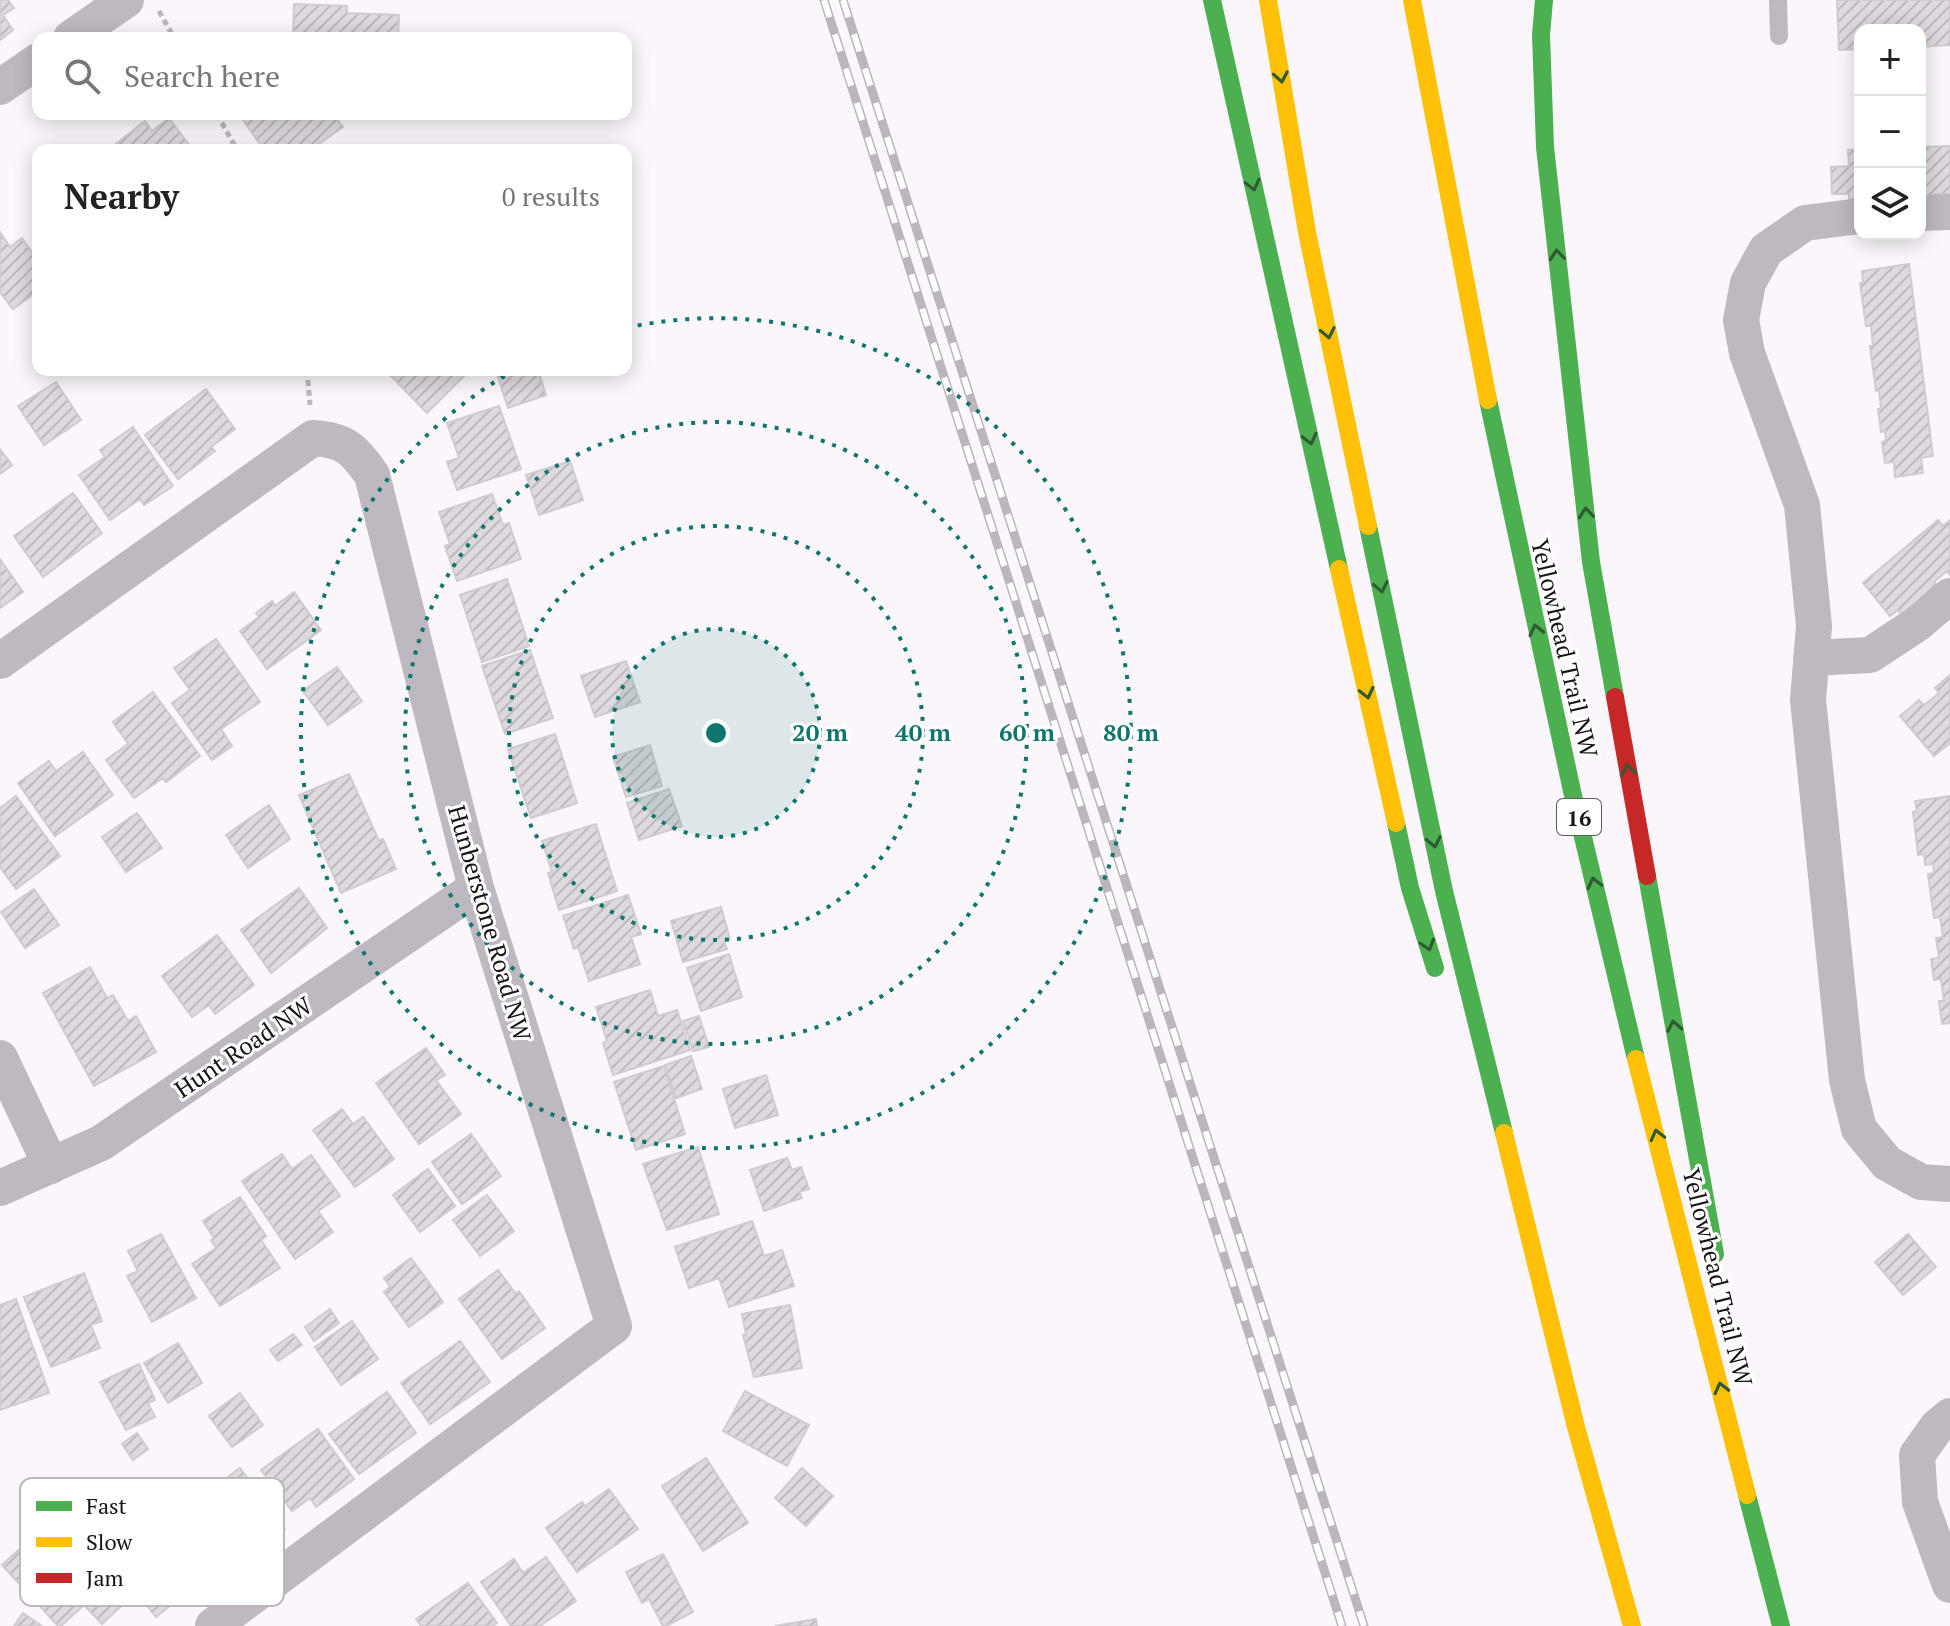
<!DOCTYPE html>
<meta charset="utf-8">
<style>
body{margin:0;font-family:"PT Serif",serif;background:#f6f6f6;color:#222}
.controls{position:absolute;right:24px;top:24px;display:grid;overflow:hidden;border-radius:16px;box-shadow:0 4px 20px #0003}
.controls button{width:72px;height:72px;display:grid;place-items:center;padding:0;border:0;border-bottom:2px solid #e0e0e0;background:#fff;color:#222;font:40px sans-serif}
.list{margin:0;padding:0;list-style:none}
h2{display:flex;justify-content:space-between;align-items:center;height:104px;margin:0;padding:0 32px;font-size:34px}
h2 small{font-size:26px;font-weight:400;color:#767676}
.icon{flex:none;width:44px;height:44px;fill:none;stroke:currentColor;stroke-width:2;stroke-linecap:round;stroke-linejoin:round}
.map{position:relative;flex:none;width:1950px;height:1626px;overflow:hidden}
.search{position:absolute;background:#fff;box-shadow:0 4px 20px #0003;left:32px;top:32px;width:600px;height:88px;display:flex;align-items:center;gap:20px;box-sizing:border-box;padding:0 28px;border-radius:16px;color:#767676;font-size:30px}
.panel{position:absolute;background:#fff;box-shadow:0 4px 20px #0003;left:32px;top:144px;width:600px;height:232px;border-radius:16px}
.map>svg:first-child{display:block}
.building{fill:url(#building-hatch);stroke:#cfcbd0;stroke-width:2}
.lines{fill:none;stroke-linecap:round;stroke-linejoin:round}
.path{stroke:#bbb7bd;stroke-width:5;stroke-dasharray:6 4;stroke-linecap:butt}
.lane{stroke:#beb8c0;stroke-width:18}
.street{stroke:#beb8c0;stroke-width:36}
.fast{stroke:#4caf50;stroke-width:18}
.slow{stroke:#ffc107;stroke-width:18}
.jam{stroke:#c62828;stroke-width:18}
.rail-casing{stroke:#bab6bc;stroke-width:9}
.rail{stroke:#fff;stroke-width:6;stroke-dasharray:18;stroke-linecap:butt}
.oneway{stroke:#2f5a32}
.ring{fill:none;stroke:#0f766e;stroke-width:4;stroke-dasharray:4 8}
.labels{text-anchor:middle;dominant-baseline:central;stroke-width:6;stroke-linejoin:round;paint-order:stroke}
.shield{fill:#fff;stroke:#5d5a5e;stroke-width:2}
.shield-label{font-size:22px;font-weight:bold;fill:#181419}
.street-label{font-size:24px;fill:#181419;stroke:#fff}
.key{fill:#fff;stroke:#bab8ba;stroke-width:2}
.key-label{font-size:22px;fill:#181419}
.centre{fill:#0f766e;stroke:#fff;stroke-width:4}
.ring-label{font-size:24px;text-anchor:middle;font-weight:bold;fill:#0f766e;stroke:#fff;stroke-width:6;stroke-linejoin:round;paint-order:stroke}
</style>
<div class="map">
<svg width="1950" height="1626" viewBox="0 0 1950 1626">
<defs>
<pattern id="building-hatch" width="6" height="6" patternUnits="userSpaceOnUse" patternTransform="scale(2)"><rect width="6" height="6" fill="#ddd9de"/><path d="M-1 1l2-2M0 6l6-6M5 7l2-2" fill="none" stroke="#bdb9be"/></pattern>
</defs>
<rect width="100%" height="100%" fill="#faf6fb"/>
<path class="building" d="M0,0H8L14,8L3,15L13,30L0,40Z
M1837,0H1950V45L1920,47V30H1860V49L1839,50Z
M294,4L347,6V13L399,15L398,38H293Z
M239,114H333L343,127L310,150L308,147L304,150H264Z
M169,118L193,150H108L145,121L152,131Z
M1950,146V194H1936V198L1920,199V147Z
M1860,149V202H1849V194H1832L1831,167L1849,166L1848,150Z
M0,232L10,247L22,238L38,261V291L13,309L0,292Z
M1909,264L1933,456L1921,458L1923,473L1895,477L1894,462L1885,463L1882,442L1886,441L1885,431L1881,432L1878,409L1881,408L1879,390L1876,391L1870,346H1873L1871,326H1866L1860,283L1863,282L1862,271Z
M393,370H470L427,413L389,374Z
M500,370H538L546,395L508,408L496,371Z
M56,382L81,420L44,445L18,406Z
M206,389L235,429L211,447L215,451L178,479L145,435Z
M499,406L521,469L457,490L447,462L459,458L447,423Z
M133,427L173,486L144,505L140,499L110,520L79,475L105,457L100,450Z
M0,449L12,465L0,474Z
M570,461L583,500L539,515L526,475Z
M73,493L102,533L43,577L14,536Z
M492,494L503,525L509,523L521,559L457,581L445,546L450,544L439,512Z
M1938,520L1943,526L1950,520V575L1947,571L1934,582L1938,586L1903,616L1898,610L1890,616L1863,583Z
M0,559L23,592L0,608Z
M507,579L529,646L482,662L460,595Z
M294,592L321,630L267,669L240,631L259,617L256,613L272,601L275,606Z
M216,639L260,702L221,729L232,746L212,760L172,703L190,690L174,668Z
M530,650L553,718L505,734L482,666Z
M626,661L640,702L595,717L581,676Z
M337,667L362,701L328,725L303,691Z
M1950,675V743L1934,756L1900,716L1919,700L1924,705L1939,693L1935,688Z
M153,692L200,756L166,782L163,778L134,798L106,760L128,744L113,722Z
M555,734L577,803L531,818L508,749Z
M650,745L662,786L626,797L613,757Z
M83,752L113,795L55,836L18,783L49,761L56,771Z
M349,774L379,841L383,839L396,869L341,893L299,795Z
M669,789L682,826L639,840L627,803Z
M16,796L60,856L16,889L0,867V808Z
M1950,796V1023L1942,1024L1939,1001H1944L1941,979L1934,980L1931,959L1939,958L1936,938L1943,937L1940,917L1934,918L1928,874L1934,873L1933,864L1925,865L1924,854L1918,855L1913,812L1917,811L1915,801Z
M269,805L290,839L248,868L226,835Z
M137,813L162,848L126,872L102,837Z
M596,824L617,891L559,910L548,873L552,872L542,841Z
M299,888L327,928L271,973L241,930Z
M34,889L59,925L25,948L1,912Z
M628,895L641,934L631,937L640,964L589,981L578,947L574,949L563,916Z
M721,907L730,939L724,941L727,949L683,962L671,921Z
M217,935L254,985L215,1014L209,1005L192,1017L162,976Z
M729,954L742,997L701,1011L687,968Z
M90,967L107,998L113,995L128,1021L136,1016L156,1052L94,1086L43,993Z
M650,990L658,1016L677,1010L690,1050L613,1075L603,1043L607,1041L596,1007Z
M699,1016L709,1047L693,1051L683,1021Z
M426,1048L445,1075L436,1080L461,1114L419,1144L376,1083Z
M691,1056L702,1089L676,1098L665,1065Z
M664,1066L685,1134L636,1150L614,1082Z
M766,1075L778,1115L735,1128L723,1089Z
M342,1109L353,1124L363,1117L394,1159L355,1187L313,1130Z
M471,1134L501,1176L462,1204L432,1162Z
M698,1147L719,1214L667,1230L643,1164Z
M282,1154L292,1169L311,1155L340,1196L318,1211L333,1232L295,1259L242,1181Z
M787,1158L792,1170L801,1167L809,1189L799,1192L802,1198L764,1211L750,1170Z
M428,1169L455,1206L420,1232L393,1195Z
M487,1195L514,1231L480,1256L453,1220Z
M240,1197L266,1236L261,1240L280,1268L220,1306L192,1264L216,1248L211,1240L214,1238L203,1221Z
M752,1221L764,1256L782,1250L794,1286L729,1307L719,1278L689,1288L675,1247Z
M161,1234L196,1298L152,1322L127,1276L138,1271L128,1251Z
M1908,1234L1936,1267L1903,1295L1875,1262Z
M411,1258L443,1302L409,1327L384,1292L390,1287L384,1278Z
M498,1270L516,1294L519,1291L545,1328L502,1359L459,1299Z
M84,1273L102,1321L91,1325L100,1348L51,1367L24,1297Z
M16,1299L49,1393L0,1410V1305Z
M790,1305L802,1368L754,1377L743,1335H746L742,1314Z
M330,1309L339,1323L314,1341L305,1327Z
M352,1321L378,1359L341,1385L315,1347Z
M293,1334L302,1345L278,1361L270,1350Z
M460,1341L490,1382L430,1424L401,1383Z
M178,1343L202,1383L168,1403L144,1363Z
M139,1364L155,1400L148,1403L155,1417L126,1430L100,1382Z
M745,1391L809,1425L787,1466L723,1431Z
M387,1392L416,1433L359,1474L329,1434Z
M240,1393L263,1425L232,1447L209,1416Z
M318,1429L354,1479L316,1507L310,1498L292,1511L261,1470Z
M137,1433L148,1449L133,1460L122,1444Z
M706,1458L748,1523L703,1551L662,1486Z
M240,1468L285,1529L234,1567L213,1538L223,1530L199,1499Z
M802,1468L833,1496L806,1526L775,1498Z
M609,1489L638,1529L577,1572L546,1528L582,1502L585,1506Z
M153,1498L187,1540L168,1555L194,1586L156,1617L90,1534L124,1507L131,1516Z
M36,1534L55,1556L75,1538L130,1598L102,1624L84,1605L61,1626H58L2,1565Z
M663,1554L693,1612L666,1626H663L649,1599L642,1603L626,1572Z
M546,1557L576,1601L540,1626H511L481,1582L514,1559L523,1573Z
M468,1583L497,1623L492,1626H421L416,1619Z
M23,1613L42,1626H14Z
M816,1619L817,1626H775Z"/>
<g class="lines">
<path class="path" d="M159,11L174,38
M217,114L237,150
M307,370L310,405"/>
<path class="lane" d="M1778,0L1779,36"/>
<path class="street" d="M71,38L126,0
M0,87L38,61
M1920,213L1950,212
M1860,216L1805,223L1766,250L1748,283L1741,320L1747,353L1802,505L1814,626L1808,700L1847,1080L1859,1129L1887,1163L1921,1182L1950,1184
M1811,658L1870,655L1917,624L1950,596
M0,661L313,438C345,440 354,449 372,475L476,888L614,1326L213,1626
M0,1058L51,1166
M0,1188L101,1143L476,888
M1950,1416L1937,1427L1917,1455L1920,1502L1950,1585"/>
<path class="fast" d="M1212,0L1339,569
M1544,0L1541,35L1545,147L1591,562L1615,697
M1488,400L1572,791L1636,1059
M1368,526L1444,891L1504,1133
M1396,823L1410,888L1435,968
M1647,876L1715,1254
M1747,1495L1781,1626"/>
<path class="slow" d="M1268,0L1307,232L1368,526
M1412,0L1488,400
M1339,569L1396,823
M1636,1059L1747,1495
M1504,1133L1576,1427L1632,1626"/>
<path class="jam" d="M1615,697L1647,876"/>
<defs>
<path id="rail" d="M824,0L1342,1626
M843,0L1364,1626"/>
</defs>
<use href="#rail" class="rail-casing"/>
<use href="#rail" class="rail"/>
</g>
<defs><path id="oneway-chevron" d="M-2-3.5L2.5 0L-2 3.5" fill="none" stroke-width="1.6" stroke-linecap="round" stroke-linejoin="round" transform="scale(2)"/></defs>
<g class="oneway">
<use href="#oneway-chevron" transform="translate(1281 77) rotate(80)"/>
<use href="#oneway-chevron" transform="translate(1253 185) rotate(77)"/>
<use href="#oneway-chevron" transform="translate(1557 255) rotate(-96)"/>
<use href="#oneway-chevron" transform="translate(1328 333) rotate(78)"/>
<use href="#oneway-chevron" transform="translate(1310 439) rotate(77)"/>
<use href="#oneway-chevron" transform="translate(1586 513) rotate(-96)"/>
<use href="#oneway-chevron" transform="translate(1381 587) rotate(78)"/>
<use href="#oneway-chevron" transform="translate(1536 630) rotate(-103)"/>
<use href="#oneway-chevron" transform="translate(1367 693) rotate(77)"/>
<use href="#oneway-chevron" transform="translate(1628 770) rotate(-100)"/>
<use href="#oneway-chevron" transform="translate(1434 842) rotate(78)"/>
<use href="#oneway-chevron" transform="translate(1594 883) rotate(-103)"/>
<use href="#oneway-chevron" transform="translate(1428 945) rotate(73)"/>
<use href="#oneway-chevron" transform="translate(1674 1026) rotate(-100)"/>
<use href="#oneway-chevron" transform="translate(1657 1135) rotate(-104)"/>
<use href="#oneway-chevron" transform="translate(1721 1388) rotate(-104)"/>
</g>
<circle cx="716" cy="733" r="104" fill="#0f766e" fill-opacity=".12"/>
<g class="ring">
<circle cx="716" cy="733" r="104"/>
<circle cx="716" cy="733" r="207"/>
<circle cx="716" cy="733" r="311"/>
<path d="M626 328A415 415 0 1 1 515 370"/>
</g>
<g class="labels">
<rect class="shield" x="1557" y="799" width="44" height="36" rx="6"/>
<g class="shield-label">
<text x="1579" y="817">16</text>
</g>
<g class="street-label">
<text transform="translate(1565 648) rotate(77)">Yellowhead Trail NW</text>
<text transform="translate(490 923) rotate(74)">Hunberstone Road NW</text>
<text transform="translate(243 1047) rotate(-34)">Hunt Road NW</text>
<text transform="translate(1718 1277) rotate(76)">Yellowhead Trail NW</text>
</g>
</g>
<rect x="20" y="1478" width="264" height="128" rx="12" class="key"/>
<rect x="36" y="1501" width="36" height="10" fill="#4caf50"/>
<rect x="36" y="1537" width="36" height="10" fill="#ffc107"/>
<rect x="36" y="1573" width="36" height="10" fill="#c62828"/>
<g class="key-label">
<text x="86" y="1514">Fast</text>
<text x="86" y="1550">Slow</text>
<text x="86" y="1586">Jam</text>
</g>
<circle cx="716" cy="733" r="12" class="centre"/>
<g class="ring-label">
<text x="820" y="741">20 m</text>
<text x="923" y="741">40 m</text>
<text x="1027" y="741">60 m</text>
<text x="1131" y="741">80 m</text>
</g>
</svg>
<div class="controls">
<button>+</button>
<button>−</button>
<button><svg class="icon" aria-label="layers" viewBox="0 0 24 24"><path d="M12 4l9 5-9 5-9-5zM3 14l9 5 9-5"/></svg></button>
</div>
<div class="search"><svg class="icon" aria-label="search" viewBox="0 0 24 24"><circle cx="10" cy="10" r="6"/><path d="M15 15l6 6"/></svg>Search here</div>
<section class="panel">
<h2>Nearby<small>0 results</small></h2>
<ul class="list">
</ul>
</section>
</div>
